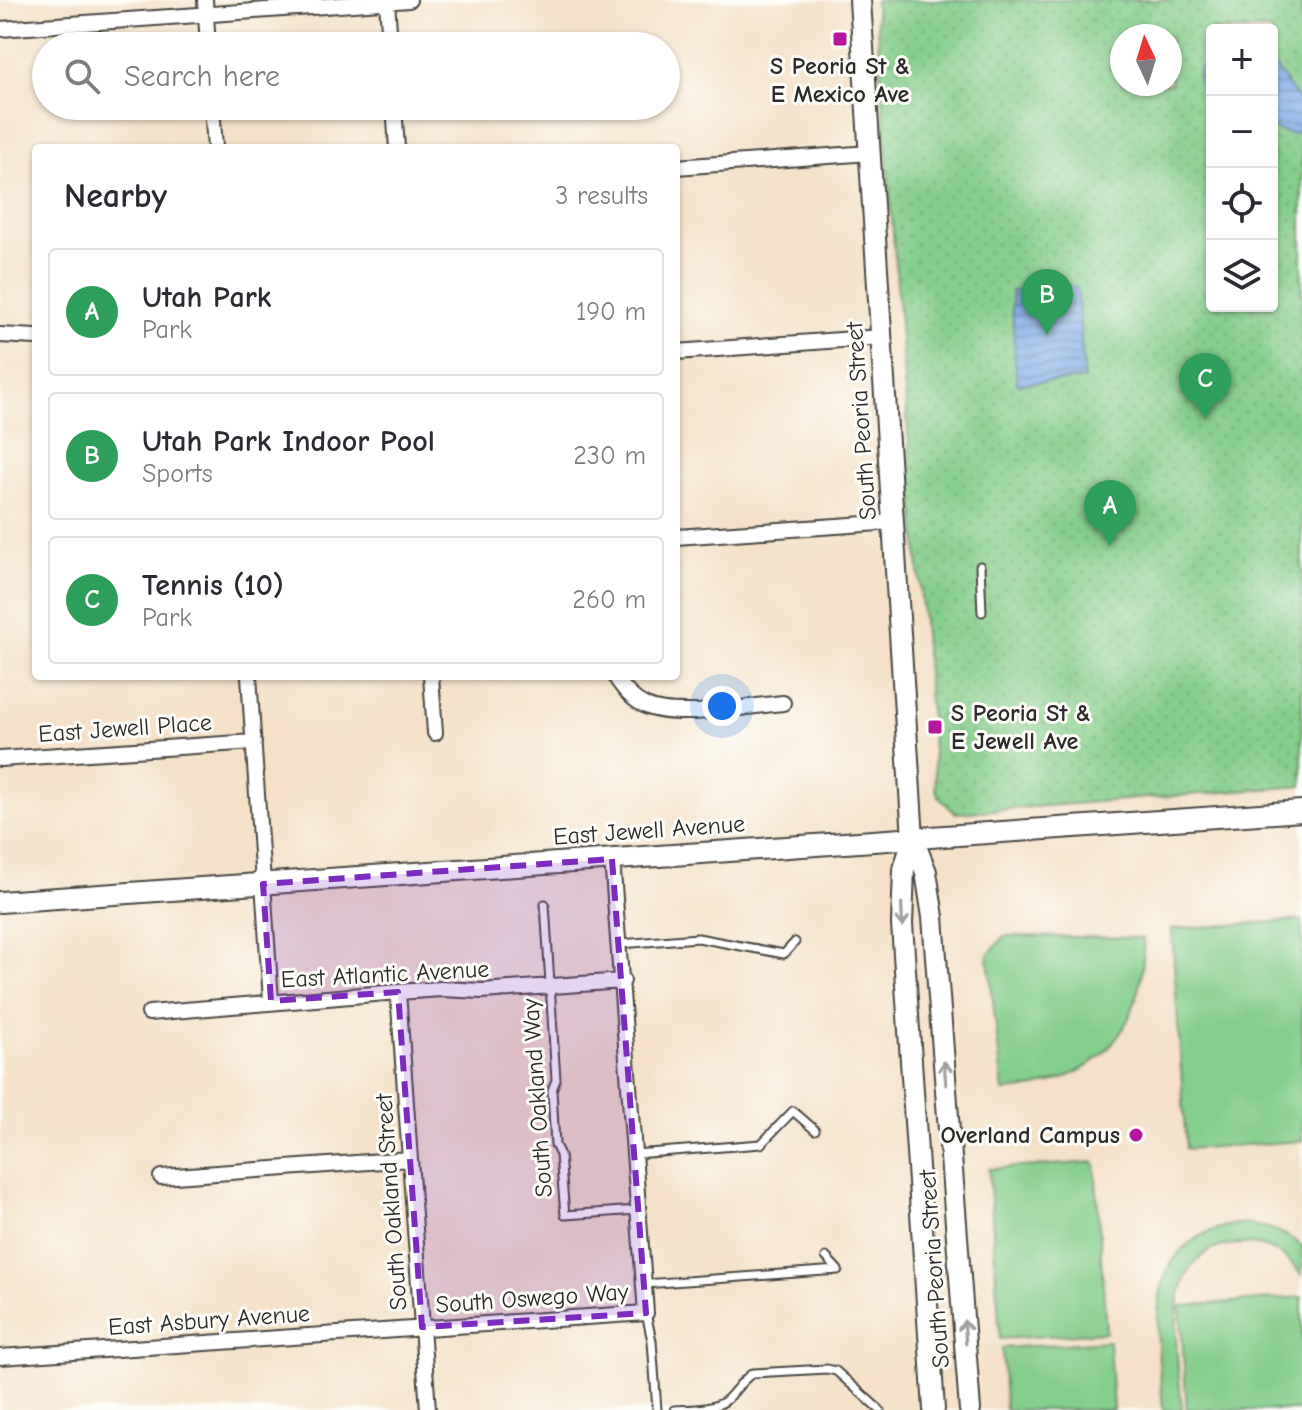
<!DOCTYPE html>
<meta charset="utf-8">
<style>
body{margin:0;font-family:"Comic Neue",sans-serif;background:#f7f7f7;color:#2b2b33}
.controls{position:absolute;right:24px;top:24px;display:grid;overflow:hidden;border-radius:8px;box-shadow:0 2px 6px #0004}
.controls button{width:72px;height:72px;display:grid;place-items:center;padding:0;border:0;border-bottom:2px solid #e1e1e2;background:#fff;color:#2b2b33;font:40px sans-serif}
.compass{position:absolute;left:1110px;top:24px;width:72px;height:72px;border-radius:50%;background:#fff;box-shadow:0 2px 6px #0004;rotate:356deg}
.you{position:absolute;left:722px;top:706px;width:28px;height:28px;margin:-20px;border:6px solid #fff;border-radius:50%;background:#1a73e8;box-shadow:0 0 0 12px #1a73e833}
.badge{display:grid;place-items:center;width:52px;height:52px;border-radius:50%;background:#b5179e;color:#fff;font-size:26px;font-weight:700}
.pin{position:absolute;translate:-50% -66px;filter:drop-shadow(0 2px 4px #0008)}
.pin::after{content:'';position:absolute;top:42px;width:28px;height:24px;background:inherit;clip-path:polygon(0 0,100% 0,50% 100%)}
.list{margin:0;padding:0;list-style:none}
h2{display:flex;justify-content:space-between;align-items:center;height:104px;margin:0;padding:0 32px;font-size:34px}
h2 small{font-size:26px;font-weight:400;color:#7c7c81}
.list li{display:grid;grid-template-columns:52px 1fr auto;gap:24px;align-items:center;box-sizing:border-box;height:128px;margin:0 16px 16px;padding:0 16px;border:2px solid #e1e1e2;border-radius:8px}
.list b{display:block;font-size:30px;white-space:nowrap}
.list p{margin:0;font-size:26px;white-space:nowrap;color:#7c7c81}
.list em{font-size:26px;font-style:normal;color:#7c7c81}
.icon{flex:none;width:44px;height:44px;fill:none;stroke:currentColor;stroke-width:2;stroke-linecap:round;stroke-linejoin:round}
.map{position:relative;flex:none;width:1302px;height:1410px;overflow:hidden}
.search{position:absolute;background:#fff;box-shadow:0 2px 6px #0004;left:32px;top:32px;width:648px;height:88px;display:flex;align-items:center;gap:20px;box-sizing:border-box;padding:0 28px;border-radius:44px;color:#7c7c81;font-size:30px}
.panel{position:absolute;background:#fff;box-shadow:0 2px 6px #0004;left:32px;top:144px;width:648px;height:536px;border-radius:8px}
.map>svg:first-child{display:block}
.grass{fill:#85ce8b;stroke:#587c5b;stroke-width:2}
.park{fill:url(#park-dots);stroke:#587c5b;stroke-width:2;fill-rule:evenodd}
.water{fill:url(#water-rules);stroke:#546b88;stroke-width:2}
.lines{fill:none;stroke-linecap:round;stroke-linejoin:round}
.lane-casing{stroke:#494642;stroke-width:11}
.street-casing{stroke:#494642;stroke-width:18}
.secondary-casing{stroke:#494642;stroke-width:24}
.lane{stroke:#fff;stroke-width:7}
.street{stroke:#fff;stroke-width:14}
.secondary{stroke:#fff;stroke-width:20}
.oneway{stroke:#a0a0a0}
.marked{fill:#7b2cbf;fill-opacity:0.2;stroke:#7b2cbf;stroke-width:6;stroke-dasharray:16 10;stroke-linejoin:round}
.poi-dot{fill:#b5179e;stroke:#fdfcf7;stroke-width:3}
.labels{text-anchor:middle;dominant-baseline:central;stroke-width:6;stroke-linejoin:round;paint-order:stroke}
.poi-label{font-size:24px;font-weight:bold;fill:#2b2b2b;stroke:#fdfcf7}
.street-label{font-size:24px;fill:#2b2b2b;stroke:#fdfcf7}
</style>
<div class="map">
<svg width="1302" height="1410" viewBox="0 0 1302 1410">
<defs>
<pattern id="park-dots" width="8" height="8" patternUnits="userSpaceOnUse" patternTransform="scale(2)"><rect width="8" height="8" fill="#85ce8b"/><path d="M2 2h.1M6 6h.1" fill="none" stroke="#73b178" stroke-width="1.8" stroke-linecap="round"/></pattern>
<pattern id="water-rules" width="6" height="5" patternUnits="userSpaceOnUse" patternTransform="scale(2)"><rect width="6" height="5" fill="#7cabe6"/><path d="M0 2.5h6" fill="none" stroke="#668bbb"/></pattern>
</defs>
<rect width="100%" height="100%" fill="#fdfcf7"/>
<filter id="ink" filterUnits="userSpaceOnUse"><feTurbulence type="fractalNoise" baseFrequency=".0125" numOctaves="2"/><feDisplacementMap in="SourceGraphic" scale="16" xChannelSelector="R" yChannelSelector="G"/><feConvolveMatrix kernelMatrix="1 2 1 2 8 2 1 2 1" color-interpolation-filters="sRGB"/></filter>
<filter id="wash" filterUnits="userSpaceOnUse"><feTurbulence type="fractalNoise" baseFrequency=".006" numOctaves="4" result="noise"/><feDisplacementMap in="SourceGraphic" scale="32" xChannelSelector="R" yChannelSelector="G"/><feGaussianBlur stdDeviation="1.8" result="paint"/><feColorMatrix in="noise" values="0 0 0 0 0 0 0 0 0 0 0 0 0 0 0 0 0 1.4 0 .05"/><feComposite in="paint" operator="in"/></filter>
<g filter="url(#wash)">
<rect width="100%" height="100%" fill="#f4e1c7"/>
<path class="grass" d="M1302,920V1141L1186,1149L1172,929Z
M1004,936L1143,938C1146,1031 1096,1086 1003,1091L988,955Z
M1095,1162L1106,1332L1000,1339L989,1169Z
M1237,1224C1262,1224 1283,1230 1302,1246V1276C1288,1256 1269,1244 1245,1244C1154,1242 1178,1354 1182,1410H1163C1158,1334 1136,1241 1237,1224Z
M1302,1297V1410H1187L1180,1306Z
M1109,1341L1113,1410H1005L1002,1348Z"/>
<path class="park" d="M875,0H1302V786L955,813L939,797L936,790ZM1212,30H1272V306H1212ZM1122,36H1170V84H1122Z"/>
<path class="water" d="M1212,60V100C1202,92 1195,80 1200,68Z
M1272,62L1302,105V132L1291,134L1272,128Z
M1077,286L1084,379L1017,384L1011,291Z"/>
</g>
<g filter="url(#ink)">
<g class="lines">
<defs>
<path id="lane" d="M980,566L982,612
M545,904L556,1080L552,1090L555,1145L560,1155L565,1215L638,1210
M620,944L698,938L784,954L795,942
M635,1154L761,1144L793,1111L815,1130
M644,1284L838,1270L826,1257
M646,1313L652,1341L657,1410
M674,1410C689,1409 713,1410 725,1401C735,1393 741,1380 753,1373L827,1369L836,1371L880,1410"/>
<path id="street" d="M205,0L208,46
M387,0L390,46
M0,29L409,0
M212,106L215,148
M394,106L397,148
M676,167L870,153
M0,335L36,337
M676,352L882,337
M676,537L894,522
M249,676L271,1001
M431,676L435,733
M615,676C623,689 632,700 646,706C676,720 748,706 783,703
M0,759L254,742
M398,992L428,1410
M149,1013L398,992L441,989L482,991L623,981
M161,1177L410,1159
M0,1357L646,1313L612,859"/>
<path id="secondary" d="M860,0L913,839L926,872L933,917L970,1410
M913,839L904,869L902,924L934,1410
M0,902L1302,811"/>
</defs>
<use href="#lane" class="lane-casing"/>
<use href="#street" class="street-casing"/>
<use href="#secondary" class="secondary-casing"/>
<use href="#lane" class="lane"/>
<use href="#street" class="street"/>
<use href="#secondary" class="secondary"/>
</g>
<defs><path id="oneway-shaft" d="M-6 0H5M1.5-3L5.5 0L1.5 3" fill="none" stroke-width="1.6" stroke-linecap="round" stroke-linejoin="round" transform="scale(2)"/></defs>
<g class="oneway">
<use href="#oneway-shaft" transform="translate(902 915) rotate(88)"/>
<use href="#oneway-shaft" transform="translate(945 1073) rotate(-94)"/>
<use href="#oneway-shaft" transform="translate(965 1332) rotate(-94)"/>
</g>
</g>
<path class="marked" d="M612,859L646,1313L422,1327L398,992L271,1001L263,884Z"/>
<g class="poi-dot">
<rect x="832" y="31" width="16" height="16" rx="4"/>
<rect x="927" y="719" width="16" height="16" rx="4"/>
<circle cx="1136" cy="1135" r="8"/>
</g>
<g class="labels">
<g class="poi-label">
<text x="840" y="66">S Peoria St &amp;<tspan x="840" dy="28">E Mexico Ave</tspan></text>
<text x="951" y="713" text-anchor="start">S Peoria St &amp;<tspan x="951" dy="28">E Jewell Ave</tspan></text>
<text x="1120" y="1135" text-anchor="end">Overland Campus</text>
</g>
<g class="street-label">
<text transform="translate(861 421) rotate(-94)">South Peoria Street</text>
<text transform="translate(125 728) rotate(-4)">East Jewell Place</text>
<text transform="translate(649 830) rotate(-4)">East Jewell Avenue</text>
<text transform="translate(385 974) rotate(-3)">East Atlantic Avenue</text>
<text transform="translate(537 1098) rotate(-94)">South Oakland Way</text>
<text transform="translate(391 1202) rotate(-94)">South Oakland Street</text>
<text transform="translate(934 1269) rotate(-94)">South Peoria Street</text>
<text transform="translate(532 1298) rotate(-4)">South Oswego Way</text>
<text transform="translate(209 1320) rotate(-4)">East Asbury Avenue</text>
</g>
</g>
</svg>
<div class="controls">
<button>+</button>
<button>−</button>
<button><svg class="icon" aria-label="locate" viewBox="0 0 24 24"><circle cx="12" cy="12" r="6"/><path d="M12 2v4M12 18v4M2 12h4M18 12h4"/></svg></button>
<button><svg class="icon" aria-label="layers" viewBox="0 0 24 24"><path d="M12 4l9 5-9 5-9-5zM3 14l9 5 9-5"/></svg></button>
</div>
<svg class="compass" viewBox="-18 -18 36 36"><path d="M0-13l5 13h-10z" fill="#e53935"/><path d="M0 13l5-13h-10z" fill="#7c7c81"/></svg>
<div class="you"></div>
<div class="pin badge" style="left:1110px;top:546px;background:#2e9e5b">A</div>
<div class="pin badge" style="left:1047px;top:335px;background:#2e9e5b">B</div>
<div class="pin badge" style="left:1205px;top:419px;background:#2e9e5b">C</div>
<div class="search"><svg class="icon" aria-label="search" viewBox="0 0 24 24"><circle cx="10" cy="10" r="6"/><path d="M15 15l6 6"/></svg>Search here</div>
<section class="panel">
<h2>Nearby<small>3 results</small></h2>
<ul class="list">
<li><span class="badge" style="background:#2e9e5b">A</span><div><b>Utah Park</b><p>Park</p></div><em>190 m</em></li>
<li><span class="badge" style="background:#2e9e5b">B</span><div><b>Utah Park Indoor Pool</b><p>Sports</p></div><em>230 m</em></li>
<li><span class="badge" style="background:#2e9e5b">C</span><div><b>Tennis (10)</b><p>Park</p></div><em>260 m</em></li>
</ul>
</section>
</div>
